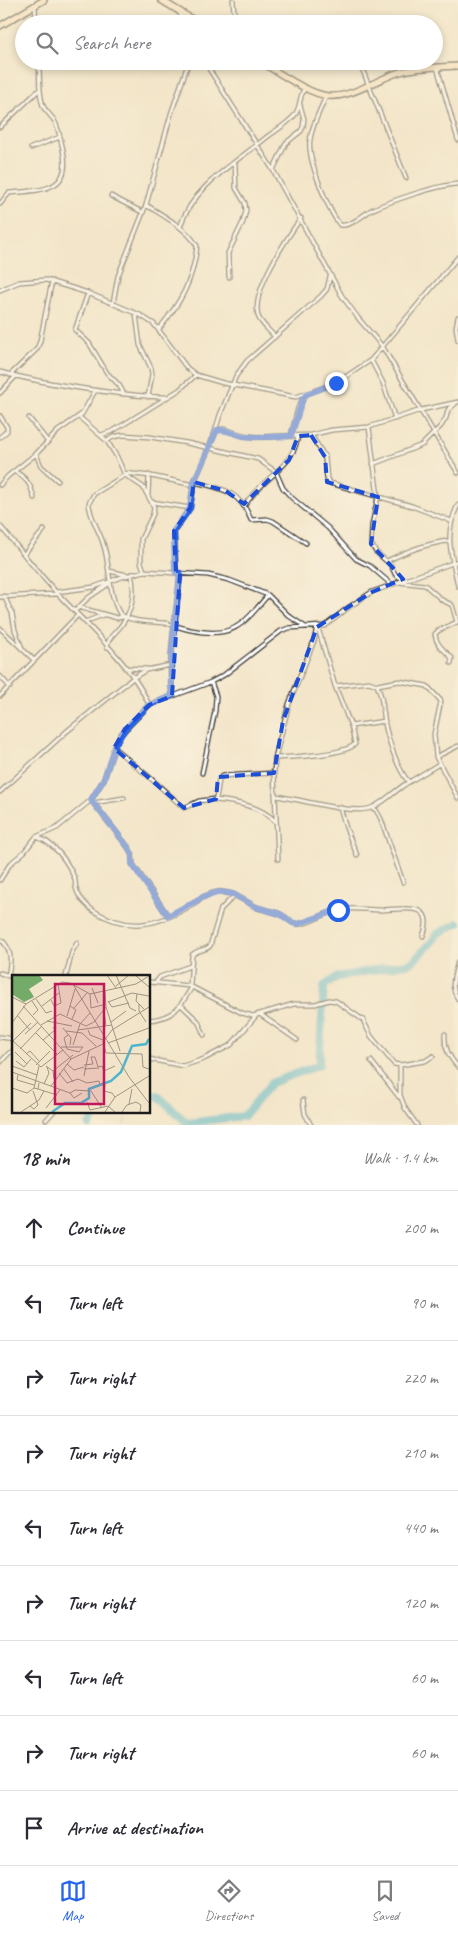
<!DOCTYPE html>
<meta charset="utf-8">
<style>
body{margin:0;font-family:Caveat,sans-serif;background:#f2f2f3;color:#2b2b33}
.stop{position:absolute;width:15px;height:15px;margin:-11px;border:4px solid #2563eb;border-radius:50%;background:#fff}
.stop.end{background:#2563eb;border-color:#fff;box-shadow:0 1px 5px #0008}
.list{margin:0;padding:0;list-style:none}
h2{display:flex;justify-content:space-between;align-items:center;height:65px;margin:0;padding:0 20px;font-size:21px}
h2 small{font-size:16px;font-weight:400;color:#7c7c81}
.list li{display:grid;grid-template-columns:32px 1fr auto;gap:15px;align-items:center;box-sizing:border-box;height:75px;padding:0 20px;border-top:1px solid #e1e1e2}
.list b{display:block;font-size:19px;white-space:nowrap}
.list em{font-size:16px;font-style:normal;color:#7c7c81}
.icon{flex:none;width:28px;height:28px;fill:none;stroke:currentColor;stroke-width:2;stroke-linecap:round;stroke-linejoin:round}
.map{position:relative;flex:none;width:458px;height:1125px;overflow:hidden}
.search{position:absolute;background:#fff;box-shadow:0 2px 8px #0003;left:15px;right:15px;top:15px;height:55px;display:flex;align-items:center;gap:12px;box-sizing:border-box;padding:0 18px;border-radius:28px;color:#7c7c81;font-size:19px}
.sheet{height:740px;background:#fff}
nav{display:flex;justify-content:space-around;align-items:center;box-sizing:border-box;height:70px;border-top:1px solid #e1e1e2;background:#fff;font-size:14px;color:#7c7c81}
nav a{display:grid;justify-items:center;gap:2px}
nav .on{color:#2563eb}
.map>svg:first-child{display:block}
.lines{fill:none;stroke-linecap:round;stroke-linejoin:round}
.stream{stroke:#4fb5ce;stroke-width:1}
.river{stroke:#4fb5ce;stroke-width:8}
.minor-casing{stroke:#3c3a36;stroke-width:5.5}
.secondary-casing{stroke:#3c3a36;stroke-width:8}
.minor{stroke:#fff;stroke-width:3}
.secondary{stroke:#fce5c4;stroke-width:5}
.route{stroke:#2563eb;stroke-width:6}
.marked{fill:none;stroke:#1d4ed8;stroke-width:4;stroke-dasharray:10 6;stroke-linejoin:round}
.inset-river{fill:none;stroke:#4fb5ce;stroke-width:2.5}
.inset-road{fill:none;stroke:#9d9584;stroke-width:1}
.view{fill:#c2185b;fill-opacity:0.15;stroke:#c2185b;stroke-width:2.5}
.inset-edge{fill:none;stroke:#1c1c1c;stroke-width:2.5}
</style>
<div class="map">
<svg width="458" height="1125" viewBox="0 0 458 1125">
<rect width="100%" height="100%" fill="#fcf5e5"/>
<filter id="ink" filterUnits="userSpaceOnUse"><feTurbulence type="fractalNoise" baseFrequency=".02" numOctaves="2"/><feDisplacementMap in="SourceGraphic" scale="10" xChannelSelector="R" yChannelSelector="G"/><feConvolveMatrix kernelMatrix="1 2 1 2 8 2 1 2 1" color-interpolation-filters="sRGB"/></filter>
<filter id="wash" filterUnits="userSpaceOnUse"><feTurbulence type="fractalNoise" baseFrequency=".0096" numOctaves="4" result="noise"/><feDisplacementMap in="SourceGraphic" scale="20" xChannelSelector="R" yChannelSelector="G"/><feGaussianBlur stdDeviation="1.12" result="paint"/><feColorMatrix in="noise" values="0 0 0 0 0 0 0 0 0 0 0 0 0 0 0 0 0 1.4 0 .05"/><feComposite in="paint" operator="in"/></filter>
<g filter="url(#wash)">
<rect width="100%" height="100%" fill="#f3e5c9"/>
<g class="lines">
<path class="stream" d="M124,1125L128,1111"/>
<path class="river" d="M149,1097L157,1095L187,1123L244,1116L271,1083L319,1065L324,986L337,977L411,963L432,942L437,934L458,923
M89,1125L96,1113L102,1111"/>
</g>
</g>
<g filter="url(#ink)">
<g class="lines">
<defs>
<path id="minor" d="M233,0L235,24
M35,5L36,24
M179,11L184,24
M204,61L273,170L342,296L358,318L382,346L458,473
M359,61L406,178
M437,67L458,140
M326,96C320,111 312,125 310,140C307,159 328,210 340,225C350,227 363,215 371,210C391,201 437,185 458,184
M0,127L40,89
M31,148L60,137
M273,170L286,143L301,131L303,127L304,119L300,105
M111,196L142,212
M0,204L9,193C40,190 73,192 63,150C61,140 59,129 54,120C51,116 47,112 44,108C38,95 40,75 39,61
M146,205C161,214 189,230 197,246C193,281 181,302 159,329
M180,227C193,186 235,163 267,137C276,130 286,125 294,116C302,107 298,97 305,88
M229,277L228,253L243,222L246,211L245,203L236,188L235,163
M0,290L19,282L46,280L88,293L140,315L154,324L187,368L196,375L223,383L296,397L336,383L371,360L458,257
M88,293L75,330L89,343L107,373L119,385L124,394
M113,303L118,276L146,205L171,114L189,61
M136,314L140,345L151,368L152,374L148,397
M458,317L456,327L458,340
M275,337C269,330 261,324 258,316C251,291 287,238 301,218
M371,360L383,383L395,419
M0,372C38,382 76,388 115,393C132,395 148,397 166,397
M10,375L37,349L40,341L52,281
M0,393L15,377
M0,416L7,427V431L0,437
M79,417L107,441L117,457L125,475L143,487L154,507L153,514L141,539V562L144,571
M29,418L48,442
M369,427L378,497L372,525L371,544L376,552L391,565L395,574L402,579
M217,430L224,429L243,435L257,437L311,435L332,430L369,427L421,410L458,402
M101,435L113,431L179,390L196,375
M311,435L325,457L327,479L330,483L412,506L451,521
M291,436L298,408L306,394
M107,441L113,437L123,435L150,437L187,443L258,459L276,472L283,488L292,498L328,528L356,559L370,566L391,584
M36,454L41,466L58,481
M373,464L422,445L441,426L446,418L448,410L455,404
M14,471C27,478 31,485 34,498
M124,473L151,476L194,485
M125,475L94,494L89,503C89,516 99,530 103,543C111,566 107,592 120,614C131,622 151,622 165,623C174,625 182,628 191,630C233,639 243,625 268,595
M194,482C222,488 240,491 251,520L267,519L273,521L306,543
M0,485L8,476L36,454L58,431L82,414L95,391
M148,495L149,475
M152,502L190,508
M245,505C261,478 293,469 298,436
M458,505C443,535 452,556 458,586
M0,526C19,548 37,572 57,593C86,624 133,666 149,705
M24,554L44,530
M387,561C407,551 427,543 449,541
M109,571L128,575
M176,573L174,531L190,508L194,482L213,438L220,415L236,376L247,361L321,296L327,289L330,276
M398,582L425,585L442,600L452,605L457,622
M56,592L94,587L122,577L144,571L208,575L229,580L268,595L289,616L304,626
M4,596L12,613L15,630L22,648
M0,597L57,594
M78,607L117,618L123,617
M75,611L88,598L110,583
M85,622L103,615
M0,628L34,660
M107,647C108,638 114,634 120,627C132,612 136,593 131,574
M451,663L452,658C445,650 436,646 435,634L438,631L457,622
M125,668L147,669
M0,676L10,687
M133,678L146,670L171,665
M377,685L399,681L427,686L441,701L434,734L436,757L458,798
M335,686L369,682L377,685C383,698 383,710 385,724C388,739 398,771 409,782L439,764
M0,696L78,615
M172,696C167,655 177,614 180,573
M351,726L385,721
M114,748L148,776L184,808L199,801L216,799L219,780L222,776L274,773
M436,757L458,746
M275,758C291,757 346,755 355,744L351,726L335,686L318,628
M202,773L215,711L216,696L211,682
M0,792L66,732L133,678
M275,796C297,798 352,815 371,808C383,804 396,789 409,782
M91,800L128,847L132,854L133,864L168,916
M215,800C236,802 261,806 276,822
M93,803L124,798
M340,807L346,828L357,855
M372,808L376,810L381,819L403,882
M36,837C54,842 67,861 74,877C76,881 75,884 76,888C78,897 87,907 94,911C128,932 157,926 190,906C199,900 208,892 220,892C234,892 246,902 258,908C265,910 273,911 280,914C288,917 291,925 300,924C313,923 325,912 338,910C353,907 366,910 380,910C400,910 437,899 423,936
M278,859L274,773L275,758L289,704L314,641L317,627
M0,880L10,864L24,852L36,837L57,828L91,800L104,779L115,745L121,734L149,705L211,682L224,675L281,631L289,628L325,626L349,607L372,592L458,561
M0,939C13,949 11,961 8,976
M458,961C455,974 449,986 458,999
M0,973L14,977
M66,976L72,952L77,943
M149,982L190,986
M156,982L160,977L190,966
M190,986L192,955C198,949 205,951 210,946L221,909L235,895
M181,1005L198,1021L204,1035
M261,1015L297,1040
M149,1020C174,1018 180,1007 192,987L242,1013L253,1016L294,1004H315L329,1000L336,1001L363,1020L371,1036L389,1058L394,1064L400,1065V1095L405,1108L417,1125
M445,1034C444,1048 449,1057 458,1067
M0,1037L14,1039
M149,1059L183,1066L204,1059L231,1045L256,1016
M371,1061L399,1097
M0,1063L9,1053L14,1051
M400,1065L425,1061L433,1056
M303,1100L305,1114L311,1125
M46,1120L54,1111"/>
<path id="secondary" d="M161,0L200,24
M0,26L44,0
M259,61C277,71 308,94 328,96C352,98 377,79 400,72C418,67 440,67 458,66"/>
</defs>
<use href="#minor" class="minor-casing"/>
<use href="#secondary" class="secondary-casing"/>
<use href="#minor" class="minor"/>
<use href="#secondary" class="secondary"/>
</g>
</g>
<g class="lines" filter="url(#ink)">
<path class="route" d="M336,383L307,394L303,398L291,436C275,437 259,438 243,436C234,434 226,429 217,430L194,482L190,508L174,531L175,568L176,573H180C177,614 168,655 172,696L149,705L125,729L115,745L104,779L91,800L128,847L132,854V864L168,916L203,897L220,892L233,894L256,907L280,914L293,923L298,924L338,910"/>
</g>
<path d="M0 0H458V1125H0ZM311,435L325,457L327,482L378,497L371,544L403,579L372,592L317,627L283,721L274,773L218,777L216,799L184,808L114,748L125,729L149,705L172,696L180,573H176L174,531L190,508L194,482L226,491L244,504L289,460L298,436Z" fill="#f3e5c9" fill-opacity=".55" fill-rule="evenodd"/>
<path class="marked" d="M311,435L325,457L327,482L378,497L371,544L403,579L372,592L317,627L283,721L274,773L218,777L216,799L184,808L114,748L125,729L149,705L172,696L180,573H176L174,531L190,508L194,482L226,491L244,504L289,460L298,436Z"/>
<g transform="translate(12 975)">
<rect width="138" height="138" fill="#f3e5c9"/>
<path d="M0,0H27L31,5L17,14L22,22L12,27L0,19Z" fill="#74ab68"/>
<path class="inset-river" d="M40,137L53,128H69L77,123V114L99,106L109,97L120,71L134,69L137,64"/>
<path class="inset-road" d="M95,0L104,13M104,0L118,33L124,36M123,0L137,12M62,11L117,102L137,128M104,11L117,0M80,13L86,28M93,16L94,32L108,76M78,19L79,33L94,29M125,19L124,26L133,35M0,22L14,29M24,24L34,38L40,36M39,25L42,31L49,28L46,9M20,26L26,35L21,40M96,26L100,32L117,28M96,27L120,18L137,21M127,29V36L134,47M11,31L59,84M30,31L47,18M58,31L64,35L60,44M137,32L100,55L91,67L94,78L130,79L131,92L137,94M62,33L75,18M92,36L94,51M5,40L18,55M55,41L63,14M35,46L60,51M99,47L114,36M0,48L14,29L50,7L58,8L78,19L124,9L137,1M29,50L48,39L74,51L82,47L94,32M51,53L59,63L58,70M66,55L100,50M76,55L78,60L91,65M54,56L70,58L84,71M24,58L46,80M13,59L26,47M56,60L52,63L55,74L67,77L71,72M0,65L29,92L51,75M31,65L43,55L41,52M1,66L19,48M96,68L137,53M61,70L68,49L78,38M49,72H71M8,74L29,52M3,77L15,89M14,79L18,76L27,86M79,82H83L86,92L90,91L92,96L103,91M4,86L12,92L19,84M55,89L62,95L72,92M24,90L38,76M72,90L81,89L79,82M0,91L25,100M27,91L22,113L26,114L27,108M34,91L41,96L42,104M52,94L61,107M72,94L87,93M41,96L61,80M0,97L58,118L63,115L79,116L90,133M47,98L55,108L66,104L75,108L87,106L88,109M6,100L5,105L22,110M72,101L77,76M32,109L37,98L35,92M93,110L92,116L100,118L103,122M39,111L59,84L91,69M0,113L15,118L22,113M26,114L45,120M58,118L62,123L70,118M75,127L78,135L96,131L103,137M117,129L120,114M18,131L22,134L26,130L21,116M34,133L48,115M9,137L27,125L32,116M93,137L103,122L137,101M110,137L115,130L124,127L129,130L128,137"/>
<path class="view" d="M43,9H92V129H43Z"/>
<rect width="138" height="138" class="inset-edge"/>
</g>
</svg>
<div class="stop" style="left:338px;top:910px"></div>
<div class="stop end" style="left:336px;top:383px"></div>
<div class="search"><svg class="icon" aria-label="search" viewBox="0 0 24 24"><circle cx="10" cy="10" r="6"/><path d="M15 15l6 6"/></svg>Search here</div>
</div>
<section class="sheet">
<h2>18 min<small>Walk · 1.4 km</small></h2>
<ul class="list">
<li><svg class="icon" aria-label="ahead" viewBox="0 0 24 24"><path d="M12 20V5M6 11l6-6 6 6"/></svg><div><b>Continue</b></div><em>200 m</em></li>
<li><svg class="icon" aria-label="left" viewBox="0 0 24 24"><path d="M17 20v-9H6M10 6l-5 5 5 5"/></svg><div><b>Turn left</b></div><em>90 m</em></li>
<li><svg class="icon" aria-label="right" viewBox="0 0 24 24"><path d="M7 20v-9h11M14 6l5 5-5 5"/></svg><div><b>Turn right</b></div><em>220 m</em></li>
<li><svg class="icon" aria-label="right" viewBox="0 0 24 24"><path d="M7 20v-9h11M14 6l5 5-5 5"/></svg><div><b>Turn right</b></div><em>210 m</em></li>
<li><svg class="icon" aria-label="left" viewBox="0 0 24 24"><path d="M17 20v-9H6M10 6l-5 5 5 5"/></svg><div><b>Turn left</b></div><em>440 m</em></li>
<li><svg class="icon" aria-label="right" viewBox="0 0 24 24"><path d="M7 20v-9h11M14 6l5 5-5 5"/></svg><div><b>Turn right</b></div><em>120 m</em></li>
<li><svg class="icon" aria-label="left" viewBox="0 0 24 24"><path d="M17 20v-9H6M10 6l-5 5 5 5"/></svg><div><b>Turn left</b></div><em>60 m</em></li>
<li><svg class="icon" aria-label="right" viewBox="0 0 24 24"><path d="M7 20v-9h11M14 6l5 5-5 5"/></svg><div><b>Turn right</b></div><em>60 m</em></li>
<li><svg class="icon" aria-label="arrive" viewBox="0 0 24 24"><path d="M6 21V4h12l-3 4 3 4H6"/></svg><div><b>Arrive at destination</b></div></li>
</ul>
</section>
<nav>
<a class="on"><svg class="icon" aria-label="map" viewBox="0 0 24 24"><path d="M3 6l6-2 6 2 6-2v14l-6 2-6-2-6 2zM9 4v14M15 6v14"/></svg>Map</a>
<a><svg class="icon" aria-label="directions" viewBox="0 0 24 24"><path d="M12 3l9 9-9 9-9-9zM9 14v-3h6M13 9l2 2-2 2"/></svg>Directions</a>
<a><svg class="icon" aria-label="saved" viewBox="0 0 24 24"><path d="M7 4h10v16l-5-4-5 4z"/></svg>Saved</a>
</nav>
